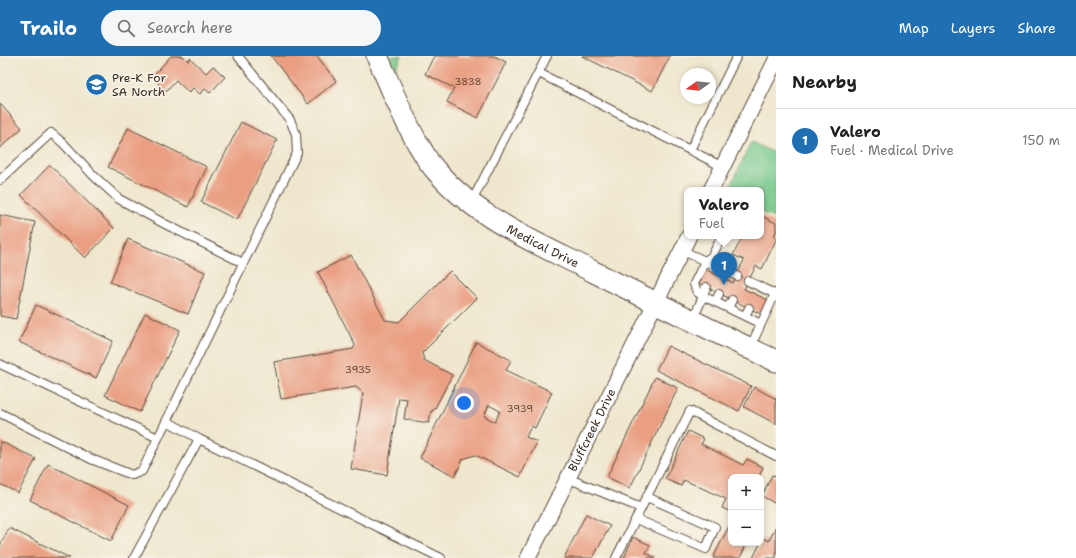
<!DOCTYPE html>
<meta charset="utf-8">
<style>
body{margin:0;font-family:"Shantell Sans",sans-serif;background:#f6f6f6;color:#222}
.controls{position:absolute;right:12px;bottom:12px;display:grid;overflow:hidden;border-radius:8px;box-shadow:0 2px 6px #0003}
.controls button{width:36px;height:36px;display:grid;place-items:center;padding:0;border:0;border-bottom:1px solid #e0e0e0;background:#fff;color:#222;font:20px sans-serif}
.compass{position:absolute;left:680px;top:12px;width:36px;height:36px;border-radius:50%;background:#fff;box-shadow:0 2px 6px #0003;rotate:255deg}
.you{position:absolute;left:464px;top:347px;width:14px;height:14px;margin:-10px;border:3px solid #fff;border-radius:50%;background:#1a73e8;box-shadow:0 0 0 6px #1a73e833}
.badge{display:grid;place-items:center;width:26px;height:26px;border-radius:50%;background:#1f6fb2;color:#fff;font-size:13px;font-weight:700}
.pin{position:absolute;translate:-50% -33px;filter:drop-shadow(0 1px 2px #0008)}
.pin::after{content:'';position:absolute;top:21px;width:14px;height:12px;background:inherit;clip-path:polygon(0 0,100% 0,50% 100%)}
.popup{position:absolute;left:684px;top:131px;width:80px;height:52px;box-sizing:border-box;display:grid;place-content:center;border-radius:8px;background:#fff;filter:drop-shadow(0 1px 3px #0005);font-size:13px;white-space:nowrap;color:#767676}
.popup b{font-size:15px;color:#222}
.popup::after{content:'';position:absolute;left:50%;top:100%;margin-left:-8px;border:8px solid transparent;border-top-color:#fff}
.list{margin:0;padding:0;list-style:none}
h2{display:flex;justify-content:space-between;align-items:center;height:52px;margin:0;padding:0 16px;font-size:17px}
h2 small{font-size:13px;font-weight:400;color:#767676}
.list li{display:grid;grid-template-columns:26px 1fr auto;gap:12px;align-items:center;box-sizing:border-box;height:64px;padding:0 16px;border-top:1px solid #e0e0e0}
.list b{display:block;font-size:15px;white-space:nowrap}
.list p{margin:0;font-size:13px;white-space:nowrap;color:#767676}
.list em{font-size:13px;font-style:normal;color:#767676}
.icon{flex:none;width:22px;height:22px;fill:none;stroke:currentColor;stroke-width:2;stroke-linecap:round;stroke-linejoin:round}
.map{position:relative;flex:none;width:776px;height:502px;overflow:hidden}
header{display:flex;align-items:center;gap:24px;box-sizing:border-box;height:56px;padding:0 20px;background:#1f6fb2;color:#fff}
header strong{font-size:19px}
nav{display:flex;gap:22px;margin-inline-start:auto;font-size:14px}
.search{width:280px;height:36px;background:#f6f6f6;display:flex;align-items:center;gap:10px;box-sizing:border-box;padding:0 14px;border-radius:22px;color:#767676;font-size:15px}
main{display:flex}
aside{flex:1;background:#fff}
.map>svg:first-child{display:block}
.green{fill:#77c98c;stroke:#597a55}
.building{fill:#ea9f82;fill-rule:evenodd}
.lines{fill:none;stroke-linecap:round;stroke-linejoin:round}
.lane-casing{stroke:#564638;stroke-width:10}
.street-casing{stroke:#564638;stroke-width:17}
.secondary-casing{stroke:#564638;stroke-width:23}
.lane{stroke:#fff;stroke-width:8}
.street{stroke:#fff;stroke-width:15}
.secondary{stroke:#fff;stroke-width:21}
.labels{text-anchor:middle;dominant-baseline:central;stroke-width:3.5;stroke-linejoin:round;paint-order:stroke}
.number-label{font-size:10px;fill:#674737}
.poi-label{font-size:12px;fill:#3b2a1e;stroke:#f7f3e8;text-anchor:start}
.street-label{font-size:12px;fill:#3b2a1e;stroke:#f7f3e8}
</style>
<header>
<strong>Trailo</strong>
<div class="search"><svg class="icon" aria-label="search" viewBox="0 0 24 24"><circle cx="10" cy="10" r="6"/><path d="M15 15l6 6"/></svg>Search here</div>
<nav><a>Map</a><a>Layers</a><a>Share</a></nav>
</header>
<main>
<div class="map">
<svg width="776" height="502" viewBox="0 0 776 502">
<rect width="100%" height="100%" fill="#f7f3e8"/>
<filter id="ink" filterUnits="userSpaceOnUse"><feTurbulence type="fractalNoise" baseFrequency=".025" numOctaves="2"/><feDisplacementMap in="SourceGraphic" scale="8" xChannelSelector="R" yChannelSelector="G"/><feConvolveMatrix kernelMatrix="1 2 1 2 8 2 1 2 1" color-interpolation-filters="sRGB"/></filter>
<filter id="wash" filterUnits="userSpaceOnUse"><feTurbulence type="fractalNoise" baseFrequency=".012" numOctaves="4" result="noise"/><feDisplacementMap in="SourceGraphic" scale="16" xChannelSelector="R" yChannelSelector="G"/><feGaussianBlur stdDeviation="0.9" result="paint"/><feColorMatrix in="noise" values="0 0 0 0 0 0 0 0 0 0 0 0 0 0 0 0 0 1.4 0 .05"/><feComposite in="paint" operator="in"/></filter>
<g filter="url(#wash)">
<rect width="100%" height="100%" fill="#efe7cd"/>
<path class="green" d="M390,0H402L396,12Z
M751,86L776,98V163L761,156V134H729Z"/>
<g id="blocks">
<path class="building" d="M171,0H183L188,5L190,2L206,17L213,10L225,21L210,37L205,33L200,38L193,32L189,37L176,24L166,35L152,21Z
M271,0H317L336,25L308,48Z
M434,0H494L506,6L478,62L447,46L454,32L425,18Z
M582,0H670L652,35Z
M0,48L22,72L0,92Z
M241,66L277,84L237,164L201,146Z
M128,72L207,111L188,151L108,111Z
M50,109L114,172L85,202L21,139Z
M0,159L35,166L16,263L0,260Z
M761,160L776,167V175L774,180L776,181V184L762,213L756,210L744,233L768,244L761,258L696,226L703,212L733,227L744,204L733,199L743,180H761Z
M128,183L205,216L188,258L110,226Z
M351,199L385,264L399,266L450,215L477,242L422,297L424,304L452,319L435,352L434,351L433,355H431L429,367L404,363L407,343L399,342L387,419L351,413L363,337L356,331L281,343L274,306L353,293L355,289L318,216Z
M36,249L113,285L96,322L19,286Z
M145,257L180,274L140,356L105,339Z
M476,286L511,304L506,314L552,336L535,372L531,370L526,381L537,386L520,421L475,399L463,403L455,420L420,402ZM489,349L500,355L495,366L484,360Z
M668,290L751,330L739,355L656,314Z
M655,321L678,332L630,432L607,421Z
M754,331L776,343V368L744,351Z
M688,375L704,383L701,388L743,409L747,403L763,411L759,421H731V456L722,452L726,443L684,424L681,430L665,423Z
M0,385L36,403L18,437L0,428Z
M48,408L129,449L111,485L30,444Z
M772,419L776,420V448L762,440Z
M586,458L610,470L593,502H564Z
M730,468H731V487H747L740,502H713Z
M776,470V502H753L763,482L769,485Z
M9,472L70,502H0V490Z
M633,481L650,489L646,497L656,502H624Z"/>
</g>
</g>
<g filter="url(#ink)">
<use href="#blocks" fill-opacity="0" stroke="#564638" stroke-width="1"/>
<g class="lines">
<defs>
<path id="lane" d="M539,17L723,111
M690,94L737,0
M0,124L51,77L63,87L94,120L119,143L165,168L243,207
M471,147L547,0
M681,194L705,205L694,228L697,236L703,240L706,231
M705,205L737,220
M705,205L712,200L722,180
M748,225L775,238L761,268
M715,246L719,238
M728,252L732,244
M745,260L749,252
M693,264L703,240L761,268L750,292
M0,308L158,382
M0,357L91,403L132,419L142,415L297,97L296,78L290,64L238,0
M199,383L441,502
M567,422L641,452
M636,463L706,493L715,471L647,441
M134,502L199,383L167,365
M616,502L690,355L776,400"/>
<g id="street">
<path d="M711,134L776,4"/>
<path id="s1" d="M528,502L689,180"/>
</g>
<g id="secondary">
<path id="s2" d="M377,0C390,29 402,60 418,88C422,94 425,100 429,106C470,160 535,186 594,216C654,246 715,276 776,305"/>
</g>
</defs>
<use href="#lane" class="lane-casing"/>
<use href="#street" class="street-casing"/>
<use href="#secondary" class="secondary-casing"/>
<use href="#lane" class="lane"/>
<use href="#street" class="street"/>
<use href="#secondary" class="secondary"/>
</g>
</g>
<defs>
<symbol id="school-disc" viewBox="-11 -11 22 22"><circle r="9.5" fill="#1f6fb2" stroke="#f7f3e8"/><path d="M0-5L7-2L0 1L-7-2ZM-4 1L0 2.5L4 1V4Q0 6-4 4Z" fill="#fff"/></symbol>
</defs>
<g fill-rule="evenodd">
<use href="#school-disc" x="84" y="16" width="25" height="25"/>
</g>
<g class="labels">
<g class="number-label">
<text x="468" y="25">3838</text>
<text x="358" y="313">3935</text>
<text x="520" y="352">3939</text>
</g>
<g class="poi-label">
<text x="112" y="22">Pre-K For<tspan x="112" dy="14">SA North</tspan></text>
</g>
<g class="street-label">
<text stroke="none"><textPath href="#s2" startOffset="261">Medical Drive</textPath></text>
<text stroke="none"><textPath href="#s1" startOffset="143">Bluffcreek Drive</textPath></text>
</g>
</g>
</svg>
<div class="controls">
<button>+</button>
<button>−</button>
</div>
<svg class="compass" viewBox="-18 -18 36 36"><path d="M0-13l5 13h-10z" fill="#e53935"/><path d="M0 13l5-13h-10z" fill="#767676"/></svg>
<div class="you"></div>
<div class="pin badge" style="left:724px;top:229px">1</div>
<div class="popup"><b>Valero</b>Fuel</div>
</div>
<aside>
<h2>Nearby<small></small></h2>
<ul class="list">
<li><span class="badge">1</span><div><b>Valero</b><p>Fuel · Medical Drive</p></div><em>150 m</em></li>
</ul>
</aside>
</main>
